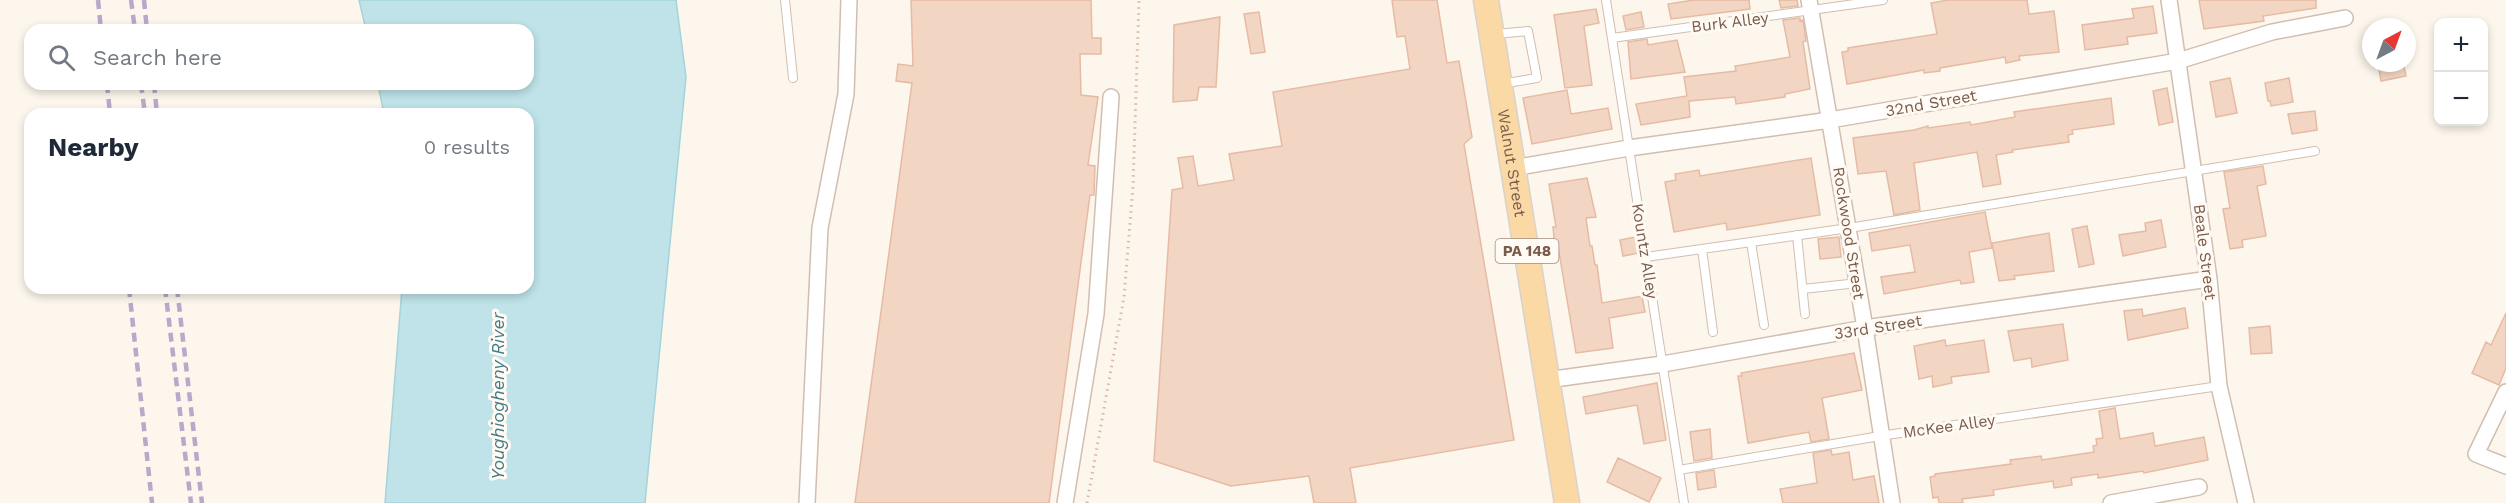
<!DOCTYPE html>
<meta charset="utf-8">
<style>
body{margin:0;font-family:"Work Sans",sans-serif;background:#f6f6f7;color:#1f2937}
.controls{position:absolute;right:18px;top:18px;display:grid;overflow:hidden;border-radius:12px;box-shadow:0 3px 9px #0003}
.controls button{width:54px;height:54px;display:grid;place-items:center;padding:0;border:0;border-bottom:2px solid #e0e1e3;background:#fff;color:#1f2937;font:30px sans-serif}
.compass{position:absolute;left:2362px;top:18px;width:54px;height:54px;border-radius:50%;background:#fff;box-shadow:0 3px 9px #0003;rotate:41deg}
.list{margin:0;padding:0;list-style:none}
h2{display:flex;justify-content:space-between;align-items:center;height:78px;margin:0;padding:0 24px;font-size:26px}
h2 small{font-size:20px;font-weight:400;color:#747a83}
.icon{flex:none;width:33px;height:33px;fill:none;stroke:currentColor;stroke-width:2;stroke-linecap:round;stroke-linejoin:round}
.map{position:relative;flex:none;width:2506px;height:503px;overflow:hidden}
.search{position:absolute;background:#fff;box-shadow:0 3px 9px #0003;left:24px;top:24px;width:510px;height:66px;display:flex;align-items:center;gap:15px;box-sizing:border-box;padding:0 21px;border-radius:18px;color:#747a83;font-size:22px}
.panel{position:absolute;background:#fff;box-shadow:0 3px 9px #0003;left:24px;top:108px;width:510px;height:186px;border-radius:18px}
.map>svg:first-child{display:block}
.water{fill:#bfe3e8;stroke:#a5d3da;stroke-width:1.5}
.building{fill:#f3d5c3;stroke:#e6bba3;stroke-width:1.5}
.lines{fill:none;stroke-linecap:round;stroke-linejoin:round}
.service-casing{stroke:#d1beb0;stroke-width:10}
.minor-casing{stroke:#d1beb0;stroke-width:18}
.primary-casing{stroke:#dad1cd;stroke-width:27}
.path{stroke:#d9b8a5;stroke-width:3;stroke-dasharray:1.5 4.5;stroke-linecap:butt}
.service{stroke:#fff;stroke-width:8}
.minor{stroke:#fff;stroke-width:15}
.primary{stroke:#fbd9a5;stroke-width:24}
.rail{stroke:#b9a8c9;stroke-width:4.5;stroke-dasharray:9 6;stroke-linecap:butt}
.labels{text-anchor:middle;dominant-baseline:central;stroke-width:6;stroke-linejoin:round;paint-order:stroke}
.shield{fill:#fffaf3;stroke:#a28b7f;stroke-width:1.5}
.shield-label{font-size:15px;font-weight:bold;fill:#7a5c4d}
.street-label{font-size:16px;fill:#7a5c4d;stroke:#fffaf3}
.water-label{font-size:18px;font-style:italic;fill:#437c86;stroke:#fffaf3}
</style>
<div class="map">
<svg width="2506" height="503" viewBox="0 0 2506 503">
<rect width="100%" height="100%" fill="#fdf6ec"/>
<path class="water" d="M359,0H676L686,77L645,503H385L402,288H528V114H384L378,84H528V30H366Z"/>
<path class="building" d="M911,0H1091L1092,38H1101V54H1080L1081,95L1098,97L1088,165L1095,166L1094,195H1090L1049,503H855L912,83L896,81L898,64L913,66Z
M1392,0H1437L1447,63L1459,61L1472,137L1464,144L1514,440L1350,468L1356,503H1314L1309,476L1231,486L1154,461L1172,190L1183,188L1178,158L1193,156L1198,186L1234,180L1229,154L1282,146L1273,92L1410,69L1405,36L1397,37Z
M1694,0H1749L1750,9L1671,19L1668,4Z
M1779,0H1797L1798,6L1781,8Z
M1948,0H2027L2029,14L2054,11L2059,52L2019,56L2020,60L2006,63L2005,57L1940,68V71L1924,73V70L1847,84L1842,52L1848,51V48L1937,34L1931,3Z
M2199,0H2316V8L2263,16L2264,21L2204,29Z
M2153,6L2157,33L2127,37L2128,44L2085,50L2082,25L2134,18L2132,9Z
M1596,9L1599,23L1584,26L1592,85L1565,88L1554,15Z
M1259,12L1265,52L1251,54L1244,14Z
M1641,12L1644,27L1626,30L1623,16Z
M1220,17L1216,87H1199L1197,100L1173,102L1174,25Z
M1800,18V21L1803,20L1806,41L1803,42L1810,89L1785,94V97L1736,104L1735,97L1689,101L1690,117L1641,125L1636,104L1687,96L1684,77L1736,71L1735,66L1790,57L1783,20Z
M1647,39L1648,45L1677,40L1685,72L1631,79L1628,42Z
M2378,63H2403L2406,76L2381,81Z
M2230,78L2237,113L2216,117L2210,82Z
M2289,78L2293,102L2271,106L2270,101H2268L2265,83Z
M2167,88L2173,122L2159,125L2153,91Z
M1567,90L1571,114L1608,108L1612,129L1532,144L1523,98Z
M2111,98L2114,124L2072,130L2073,134L2068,135L2069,142L2012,150L2013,152L1996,155L2001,184L1983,187L1977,152L1914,163L1920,210L1894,215L1886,171L1858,174L1853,138L1914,130L1928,126V128L1970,122L1971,125L2015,117L2014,112Z
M2315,111L2317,130L2292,134L2288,114Z
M1811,158L1820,215L1727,230L1726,223L1674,232L1665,182L1676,180L1675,174L1699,170L1700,176Z
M2263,166L2266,184L2257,186L2266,236L2242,240L2243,247L2230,249L2223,209L2230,208L2224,172Z
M1587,178L1596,217L1586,218L1590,246H1592L1595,265H1597L1602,303L1642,296L1645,312L1609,318L1613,348L1576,353L1562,270L1558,246L1555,247L1553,227H1556L1549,184Z
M1985,212L1992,248L1969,252L1974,282L1961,284L1960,280L1884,294L1881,277L1915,272L1910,245L1872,251L1869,233Z
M2161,220L2166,247L2123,256L2119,235L2146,231L2145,223Z
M2087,226L2094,264L2079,267L2072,229Z
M2049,233L2054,271L2014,276L2015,279L1999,281L1992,243Z
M1636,237L1639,253L1623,256L1620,240Z
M1839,237L1841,257L1820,259L1818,239Z
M2185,308L2188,328L2128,340L2124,311L2142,309L2143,316Z
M2506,313V368L2499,385L2472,373L2486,342L2491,345Z
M2063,324L2068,360L2032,367L2031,358L2014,361L2008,331Z
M2270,326L2272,353L2251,354L2249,328Z
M1945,340L1946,346L1984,340L1989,372L1951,377L1952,383L1933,387L1932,376L1919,379L1914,346Z
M1854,353L1862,390L1822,398L1829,439L1811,442L1809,432L1748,443L1738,376H1742L1741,373Z
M1657,383L1666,440L1644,444L1637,405L1586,414L1583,397Z
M2115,408L2120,439L2153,433L2155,446L2204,437L2208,460L2144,473L2143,471L2098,478V474L2071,478L2072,485L2054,488L2053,481L1993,490L1994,495L1962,499L1963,503H1939L1938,497L1933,498L1930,477L1935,476V474L2011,464L2010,460L2041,456L2042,460L2094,452L2093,446L2097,445L2096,439L2103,438L2099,411Z
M1710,429L1712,458L1694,461L1690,432Z
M1831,450L1832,455L1849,452L1853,480L1874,476L1879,503H1783L1780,489L1817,483L1813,453Z
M1618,458L1661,478L1649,502L1607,482Z
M1714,470L1716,487L1698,490L1696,473Z"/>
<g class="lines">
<defs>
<path id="service" d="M785,0L793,78
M1606,0L1684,503
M1495,34L1528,31L1537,78L1501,84
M1612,38L1883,0
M1797,235L1805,314
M1751,242L1764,325
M1702,249L1713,332
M1646,257L1849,228L2315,151
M1803,289L1858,283
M1679,470L1880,436L2219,386"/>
<path id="minor" d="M1809,0L1865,328L1892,503
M2169,0L2209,279L2219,386L2246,503
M1513,168L1629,148L1830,120L2178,61L2272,32L2345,18
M1547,380L1663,364L1865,328L2209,279
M2506,392L2476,454L2506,466
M807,503L820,228L846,94L849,0
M1065,503L1096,314L1111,97
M2111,503L2199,487"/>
<g id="primary">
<path id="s1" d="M1486,0L1567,503"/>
</g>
</defs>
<use href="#service" class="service-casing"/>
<use href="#minor" class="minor-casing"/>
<use href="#primary" class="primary-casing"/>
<path class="path" d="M1087,503L1124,297L1133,186L1139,0"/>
<use href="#service" class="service"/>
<use href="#minor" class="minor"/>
<use href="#primary" class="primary"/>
<path class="rail" d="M98,0L101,30
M131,0L135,30
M144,0L147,30
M107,84L110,114
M141,84L145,114
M154,84L157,114
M129,288L152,503
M165,288L191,503
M177,288L202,503"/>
</g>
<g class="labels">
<rect class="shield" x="1495.5" y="239" width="63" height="24" rx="4.5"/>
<g class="shield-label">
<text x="1527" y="251">PA 148</text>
</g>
<g class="street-label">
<text transform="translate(1730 22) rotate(-7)">Burk Alley</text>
<text transform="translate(1931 103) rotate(-10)">32nd Street</text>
<text stroke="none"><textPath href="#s1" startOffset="165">Walnut Street</textPath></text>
<text transform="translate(1849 233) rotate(81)">Rockwood Street</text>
<text transform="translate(1645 251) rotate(81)">Kountz Alley</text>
<text transform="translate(2205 252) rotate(83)">Beale Street</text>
<text transform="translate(1878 327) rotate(-9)">33rd Street</text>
<text transform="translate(1949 426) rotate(-8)">McKee Alley</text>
</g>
<g class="water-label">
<text transform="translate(497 396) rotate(-90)">Youghiogheny River</text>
</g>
</g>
</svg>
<div class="controls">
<button>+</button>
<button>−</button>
</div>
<svg class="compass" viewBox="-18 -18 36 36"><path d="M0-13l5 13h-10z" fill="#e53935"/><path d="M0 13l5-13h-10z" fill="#747a83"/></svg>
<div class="search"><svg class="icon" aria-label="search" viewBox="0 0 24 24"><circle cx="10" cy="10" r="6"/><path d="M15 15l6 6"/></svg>Search here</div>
<section class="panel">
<h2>Nearby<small>0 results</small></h2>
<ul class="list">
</ul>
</section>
</div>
